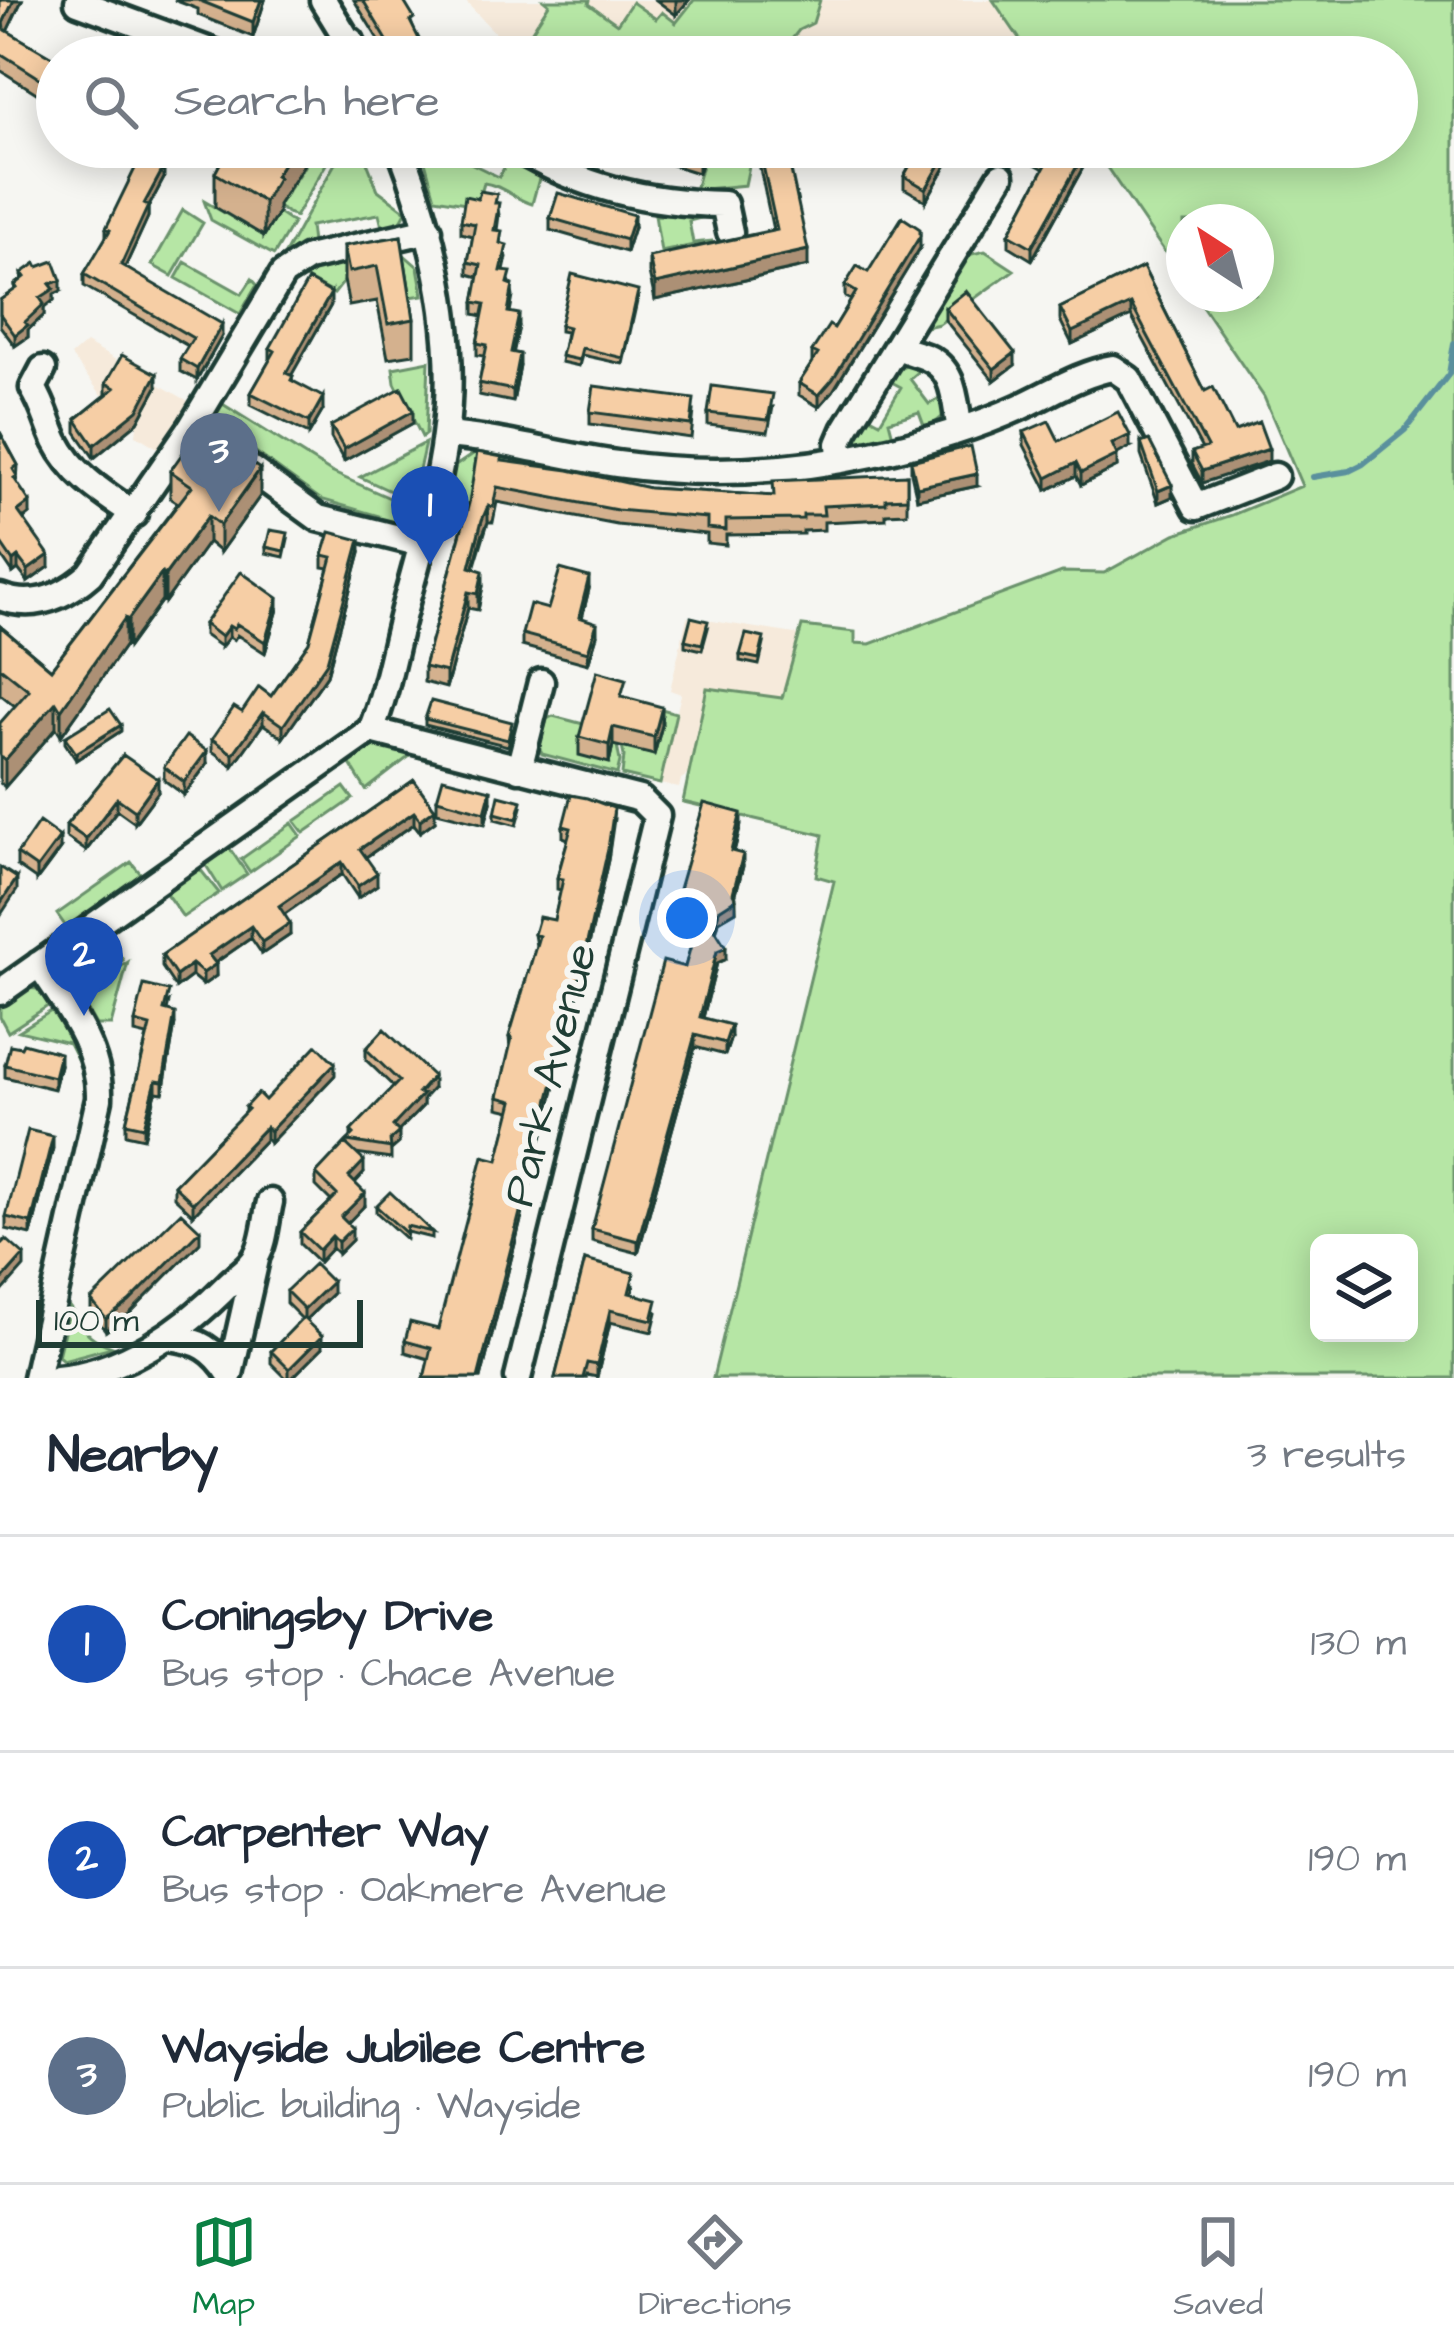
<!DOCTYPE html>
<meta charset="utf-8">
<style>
body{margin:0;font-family:"Architects Daughter",sans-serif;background:#f2f2f3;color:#1f2937}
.controls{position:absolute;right:36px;bottom:36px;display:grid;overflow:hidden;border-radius:18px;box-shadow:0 6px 30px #0003}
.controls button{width:108px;height:108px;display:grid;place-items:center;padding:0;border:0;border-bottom:3px solid #e0e1e3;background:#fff;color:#1f2937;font:60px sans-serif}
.compass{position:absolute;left:1166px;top:204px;width:108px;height:108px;border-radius:50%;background:#fff;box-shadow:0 6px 30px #0003;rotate:324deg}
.scale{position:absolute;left:36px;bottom:30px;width:327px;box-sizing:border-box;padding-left:12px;border:6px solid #1f3d34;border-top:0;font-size:33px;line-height:42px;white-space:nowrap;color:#1f3d34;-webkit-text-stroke:9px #f6f6f2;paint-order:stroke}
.you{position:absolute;left:687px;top:918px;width:42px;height:42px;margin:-30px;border:9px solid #fff;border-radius:50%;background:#1a73e8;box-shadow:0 0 0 18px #1a73e833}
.badge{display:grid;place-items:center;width:78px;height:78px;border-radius:50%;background:#0b8043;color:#fff;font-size:39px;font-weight:700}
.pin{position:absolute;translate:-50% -99px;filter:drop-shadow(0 3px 6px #0008)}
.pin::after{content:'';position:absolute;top:63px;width:42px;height:36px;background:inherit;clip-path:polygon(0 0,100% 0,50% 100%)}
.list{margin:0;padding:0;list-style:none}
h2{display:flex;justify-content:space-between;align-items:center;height:156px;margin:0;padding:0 48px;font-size:51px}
h2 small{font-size:39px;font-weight:400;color:#747a83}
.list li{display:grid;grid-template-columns:78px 1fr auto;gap:36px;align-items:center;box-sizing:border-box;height:216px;padding:0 48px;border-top:3px solid #e0e1e3}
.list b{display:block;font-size:45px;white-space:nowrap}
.list p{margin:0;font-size:39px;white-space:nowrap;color:#747a83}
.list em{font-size:39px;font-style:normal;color:#747a83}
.icon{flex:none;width:66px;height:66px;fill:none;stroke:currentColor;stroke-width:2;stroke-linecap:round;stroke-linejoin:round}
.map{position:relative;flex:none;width:1454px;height:1378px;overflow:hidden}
.search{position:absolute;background:#fff;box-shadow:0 6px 30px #0003;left:36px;right:36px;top:36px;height:132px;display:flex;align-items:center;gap:30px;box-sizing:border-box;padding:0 42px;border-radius:66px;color:#747a83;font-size:45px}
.sheet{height:804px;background:#fff}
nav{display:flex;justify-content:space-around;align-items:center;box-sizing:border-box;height:168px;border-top:3px solid #e0e1e3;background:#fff;font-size:33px;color:#747a83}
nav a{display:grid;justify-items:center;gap:6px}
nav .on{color:#0b8043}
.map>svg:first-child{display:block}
.built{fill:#f6eadb}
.green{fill:#b6e6a5;stroke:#6a926c;stroke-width:3;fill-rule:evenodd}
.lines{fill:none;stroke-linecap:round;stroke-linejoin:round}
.stream{stroke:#5a909d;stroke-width:6}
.minor-casing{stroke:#1f3d34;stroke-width:33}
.minor{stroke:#f6f6f2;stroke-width:24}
.wall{fill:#d4b18e;stroke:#1f3d34;stroke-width:3}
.shaded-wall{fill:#ac9074;stroke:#1f3d34;stroke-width:3}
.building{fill:#f6cea5;stroke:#1f3d34;stroke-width:3}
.labels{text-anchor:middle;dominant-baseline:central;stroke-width:12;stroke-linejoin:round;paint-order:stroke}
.street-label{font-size:45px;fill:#1f3d34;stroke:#f6f6f2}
</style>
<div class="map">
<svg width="1454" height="1378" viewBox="0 0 1454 1378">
<rect width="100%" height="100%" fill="#f6f6f2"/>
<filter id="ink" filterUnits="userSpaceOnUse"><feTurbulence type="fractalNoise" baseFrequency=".00833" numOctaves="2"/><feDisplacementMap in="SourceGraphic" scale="24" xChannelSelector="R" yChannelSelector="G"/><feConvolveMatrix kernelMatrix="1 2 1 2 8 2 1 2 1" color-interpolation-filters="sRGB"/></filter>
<g filter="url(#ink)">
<path class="built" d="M464,0H993L1019,38L987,57H544L499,37Z
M86,343L190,402L159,449L136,435L137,426L114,401L101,394L71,356Z
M687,617L801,635L783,699L707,688L689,774L681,779L679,788L660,784L681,694L670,690Z"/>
<path class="green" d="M544,0H590L589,4L617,24L632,2L656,19L662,12L676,23L694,0H820L813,23L799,30L778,57H534L507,45L508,39L526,40L549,4Z
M993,0H1454V1378H713L834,881L816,876L823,835L683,802L707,688L782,698L802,626L855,632V643L870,644L1062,572L1104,573L1175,534L1232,515L1302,486L1264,397L1194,294H1256V222H1184V280L1093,147H1397V57H1032ZM1319,1243H1409V1333H1319Z
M344,147H361L378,190L406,211C402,223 395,228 383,231L379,214L310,226L312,243L285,254Z
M421,147H454L452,154L499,177L509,159L540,175L532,204C514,199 502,185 484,183L478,205L435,198Z
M707,147H768L749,166L745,185L695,190Z
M315,150L329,159L295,217L277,207Z
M204,201L264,236L278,213L293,223L274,255L211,220Z
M183,210L203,223L172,276L152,265Z
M655,215L708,216L689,221L693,243L713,241L661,252Z
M985,251L1014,270L939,324L921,328L963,256Z
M401,252L418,267L423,295L404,298L345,280L334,294L296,273Z
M185,262L242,294L252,279L257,285L240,314L176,278Z
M429,361L426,434L422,437L395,383L393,368Z
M909,364L923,368L910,379L929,404L945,395L942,417L926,431L919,412L889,421L894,440L854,445L851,441L863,413L880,422L901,387L884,378Z
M221,403L331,472L410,507L400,530L382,525L379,516L320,499L231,434L220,437L215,433L218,428L214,420Z
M425,443L412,501L360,477Z
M476,452L506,458L502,477L467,518L446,513L454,467Z
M633,701L676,713L660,784L622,775L624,756L621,742L653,755L661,725Z
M553,716L587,725L616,741L620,761L617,774L542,754L539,747L547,719Z
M374,742L415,752L366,790L347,759Z
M344,787L353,799L304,833L295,821Z
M292,823L301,836L250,872L241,859Z
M226,843L247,874L222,891L202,859Z
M131,862L141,874L140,882L69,931L57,914Z
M196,864L219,893L183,917L162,888Z
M103,930L123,960L68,993C49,961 80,946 103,930Z
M128,962L111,1025H96L78,994Z
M26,988L37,989L54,1002L8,1032L0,1017V1001Z
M56,1008L82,1056L77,1059L69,1043L19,1031Z
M70,1308C86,1329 83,1336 112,1347L63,1360L58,1356Z"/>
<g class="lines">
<path class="stream" d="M1313,477L1349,471L1363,464L1405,430L1449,374L1454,343"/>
<defs>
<path id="minor" d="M323,0L358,57
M78,2L226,57
M320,57L351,41
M514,147C581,187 646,203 724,204L730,232
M897,346C907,352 916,353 926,357C957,370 954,403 960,429
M43,369L33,388C45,408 47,422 56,441C73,475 103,493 134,514
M192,426L318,518L422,544
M445,435C503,439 559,456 617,464C701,476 789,472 872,454C922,443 974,428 1020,407C1051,393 1079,374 1113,368L1129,379L1196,507L1275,476
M840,459L839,444L845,430L1001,176
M0,597C34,610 64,597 90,574L192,426L283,274L308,258L429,230
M371,730L640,799L657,816L518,1378
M371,730C387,691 394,646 405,606C420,550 438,492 445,435C458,338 435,237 400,147
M519,769L541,682
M0,992L371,730
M168,1337C199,1340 214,1349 230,1374L256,1259
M36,1378L99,1099C101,1049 66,1005 39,964
M57,1378C122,1373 184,1330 229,1284C237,1276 251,1267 256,1257C265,1243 266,1218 270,1202"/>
</defs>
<use href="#minor" class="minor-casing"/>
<use href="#minor" class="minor"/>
</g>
<path class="wall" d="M0,0H22L7,31L57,60V106L0,70Z
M174,0H265L253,37L198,15V9Z
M354,0H403L414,30L428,57H389Z
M656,0H689L676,15Z
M615,147H705V151L698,173Z
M758,147L808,266L655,300L649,273V257L773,230L758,159Z
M920,147H957L926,201L904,188V176Z
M1004,147H1081L1086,162L1032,260L1009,246V234L1044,169Z
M215,173L278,205V213L264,236L215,207Z
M164,178L148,208V217L125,267L222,336L197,380L180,371V359L188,346L84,286V274L106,238V228Z
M497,203L499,215L497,230L507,257L504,271L511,284L513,297L510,312L519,326L513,352L520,366L513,402L479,395V383L484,356L477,355V343L483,316L474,314V302L479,277L468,274V262L473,236L461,233V221Z
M550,218L634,227L626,252L550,230Z
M401,236L414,319V354L388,358L377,301L349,306L344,280V246Z
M920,248L833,391L819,407L799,395V383L812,363V351L834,328L851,300L845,297V285L868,272Z
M1143,267L1205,391L1235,431L1269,461L1202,483L1192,464V452L1202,449L1131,316L1072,344L1060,320V308Z
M22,273L61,291L54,294V300L44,308V315L28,330V337L15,346L0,326V300L15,290V285L22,279Z
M638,297L623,364L582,355L579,366L561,362L566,332L560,331V325Z
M331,305L291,375L293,381L323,410L309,434L251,405V393L270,360V348Z
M945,308L1015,365L994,381L945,320Z
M106,383L157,387L138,422L94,458L76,432V419L106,395Z
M773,407L768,432L708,425V413Z
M694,411L691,438L590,424V412Z
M413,423L344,461L331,438V426Z
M0,432L18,465L17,484L30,514L24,519L49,567L28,582L18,569L13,573L0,554Z
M1024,432L1059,441L1130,447L1116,454L1117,467L1081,485L1076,476L1047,490L1024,445Z
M1141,443L1172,497L1158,503L1141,455Z
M502,461L649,488L773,496L907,475V513L886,514V519L824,522V530L803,531V534L726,535V545L707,543V534L617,525L497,502L493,522H488L474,568L483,586L478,610L468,608L446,688L424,682V667L469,503Z
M911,461L977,486L917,499L911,473Z
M170,471L260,496L220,552L208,542L165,602L162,600L128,647L125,645L61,736L56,728L5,787L0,783V723L15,706L0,694V626L51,669L178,503L170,498Z
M288,539L284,557L266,553V547Z
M360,552L327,675L283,738L263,724L233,766L212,751V739L242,712L271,696L309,642L329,568L323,567V555Z
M589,589L582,618L597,635L588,664L522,646V634L548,609Z
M278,609L265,653L237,635L234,640L229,637L221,647L204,635V624Z
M708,628L702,650L685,646V640Z
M764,644L759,665L740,661V655Z
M625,697L662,725L654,755L613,745L609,763L579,755V737Z
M425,719L512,729L508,746L425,725Z
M121,731L76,760L65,743V737Z
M123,755L158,792L135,823L117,810L86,851L66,837V825Z
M207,764L184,795L164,780V767Z
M414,780L435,821L420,832L414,824L366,857L377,885L358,898L342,874L284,914L290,935L262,954L251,938L215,963L216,976L203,985L192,976L176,988L162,967V955Z
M437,799L491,802L485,824L437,812Z
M522,807L517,825L495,819V813Z
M614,819L608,860L575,1007L481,1378H424L429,1359L405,1352V1341L438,1329L498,1160L511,1111L498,1108V1097L510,1049L509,1037L536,946L534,934L554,920L561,890L557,889V878L568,839L563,837V826Z
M741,825L734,851L743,866L735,897L736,911L719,921L716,932L726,959L717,963L703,1018L731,1037L725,1055L695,1047L638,1253L592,1241V1229L685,967L695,932L672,925V913Z
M60,849L37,880L17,866V854Z
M169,1002L167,1011L175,1024L163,1093L156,1092L144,1138L126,1134V1123L147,1036L135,1033V1022Z
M366,1049L433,1088L423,1099V1106L398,1131L399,1143L391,1150V1159L356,1154L364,1173L355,1183L365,1205L347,1223L352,1240L338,1254L332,1248L319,1262L300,1244V1232L331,1201L316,1186V1174L347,1146V1141L351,1138V1131L394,1087L366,1060Z
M5,1065H60L54,1089L5,1077Z
M335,1075L270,1143L266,1139L193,1215L174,1197V1185L245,1112V1107Z
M53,1148L31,1235L6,1229V1217Z
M376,1206L432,1232V1238L407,1232L406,1239L376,1212Z
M200,1242L129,1314L106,1331L91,1312V1300Z
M585,1260L634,1285L632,1294L657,1312L652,1332L610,1322L597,1377L587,1375L586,1378H555Z
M286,1291L332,1294L306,1320L322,1348L292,1378H286L271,1363V1351L302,1319L286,1303Z"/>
<path class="shaded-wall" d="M14,0H22L3,40V23Z
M261,0H265L253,37V22Z
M676,0H689L676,15Z
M293,147H315L278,205V213L264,236V202L275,176Z
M702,147H705V151L698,173V158Z
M950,147H957L926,201V189Z
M1086,150V162L1032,260V247Z
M164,167V178L148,208V217L121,276V265L144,204Z
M634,215V227L626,252V240Z
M920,236V248L833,391L819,407V395Z
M808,250V266L655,300V284Z
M61,280V291L54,294V300L44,308V315L28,330V337L15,346V335L50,284Z
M331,293V305L286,385V373Z
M1131,304V316L1072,344V332Z
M519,314V326L511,364V352Z
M222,324V336L197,380V369Z
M1015,353V365L994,381V369Z
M520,354V366L513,402V390Z
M157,374V387L138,422L94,458V445Z
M323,397V410L309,434V422Z
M413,411V423L344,461V449Z
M1130,435V447L1112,457V444Z
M1269,449V461L1202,483V471Z
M1117,455V467L1081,485V473Z
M1076,463V476L1047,490V478Z
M260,469V496L220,552V525Z
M977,474V486L917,499V487Z
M1172,485V497L1158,503V491Z
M30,502V514L18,523V511Z
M488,506V522L482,536L470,582V567L482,520Z
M208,516V542L165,602V575Z
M360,540V552L327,675L283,738V726Z
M49,555V567L28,582V570Z
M18,557V569L13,573V561Z
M483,571V586L478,610V594Z
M162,573V600L128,647V620Z
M589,577V589L579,630V617Z
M468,592V608L446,688V672Z
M278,598V609L265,653V642Z
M125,618V645L61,736V710Z
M597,623V635L588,664V652Z
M229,626V637L221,647V637Z
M56,702V728L5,787V760Z
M662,707V725L654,755V737Z
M263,712V724L233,766V754Z
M121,725V731L76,760V753Z
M613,727V745L609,763V745Z
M207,751V764L184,795V782Z
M158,779V792L135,823V811Z
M491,790V802L485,824V812Z
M117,798V810L86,851V839Z
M614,808L608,860L575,1007L481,1378H478Z
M435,809V821L420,832V820Z
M414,812V824L360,861V849Z
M741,813V825L731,863V851Z
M60,837V849L37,880V868Z
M743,854V866L734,901L736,899V911L719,921L714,940V928L719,910L733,893Z
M342,862V874L279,918V906Z
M377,873V885L358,898V886Z
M17,878V890L0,916V904Z
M290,923V935L262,954V942Z
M251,926V938L209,967V955Z
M726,947V959L717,963L700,1029V1017L717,951Z
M192,964V976L176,988V976Z
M216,964V976L203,985V973Z
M175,1013V1024L163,1093V1082Z
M731,1025V1037L725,1055V1043Z
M695,1035V1047L638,1253V1241Z
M60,1053V1065L54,1089V1077Z
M335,1063V1075L270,1143V1131Z
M433,1076V1088L423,1099V1106L393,1137V1126Z
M156,1081V1092L144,1138V1127Z
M266,1127V1139L193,1215V1203Z
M399,1132V1143L391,1150L390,1140Z
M53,1136V1148L31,1235V1223Z
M364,1161V1173L349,1189V1177Z
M365,1193V1205L341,1230V1217Z
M352,1228V1240L338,1254V1242Z
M200,1230V1242L129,1314L106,1331V1319Z
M332,1236V1248L319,1262V1250Z
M24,1255V1267L0,1294V1282Z
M332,1282V1294L304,1321V1309Z
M610,1310V1322L597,1377V1365Z
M322,1336V1348L292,1378H289V1369Z"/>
<path class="building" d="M0,0H14L3,23L4,29L57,60V89L0,53Z
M198,0H261L253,22Z
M363,0H403L414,18L410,21L428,57H397Z
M525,41L550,50L547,57H518Z
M150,45L171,57H143Z
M262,147H293L275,176L278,178L264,202L215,173L227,150L252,164Z
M662,147H702L698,158Z
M759,147H786L808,250L655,284L649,257L777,230Z
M920,147H950L926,189L904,176Z
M1027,147H1081L1086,150L1032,247L1009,234L1049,159Z
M142,154L164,167L144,204L148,206L121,265L222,324L197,369L180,359L193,338L84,274L110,230L106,228Z
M480,191L497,194L495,203H499L494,230L502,231L500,243L507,245L501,271L511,272L508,283L513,285L508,312L519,314L511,352L520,354L513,390L479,383L487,345L477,343L485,304L474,302L481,265L468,262L475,224L461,221L465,196L478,199Z
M558,193L634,215L626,240L550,218Z
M902,217L920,229V236L833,379L819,395L799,383L818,354L812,351L829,325L834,328L856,292L845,285L857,266L868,272Z
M401,236L414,319L388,324L377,266L349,272L344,246Z
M54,261L61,280L50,284L54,289L40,298L44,304L25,322L28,325L15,335L0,314V300L17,288L15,285L25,277L22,273L36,263L38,267Z
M1143,267L1205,391L1213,387L1235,431L1259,422L1269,449L1202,471L1192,452L1207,447L1131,304L1072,332L1060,308Z
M572,274L638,291L623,358L582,348L579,360L561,356L568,327L560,325Z
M308,280L331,293L286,373L293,376L291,380L323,397L309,422L251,393L275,351L270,348Z
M966,291L1015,353L994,369L945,308Z
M122,355L157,374L138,410L94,445L76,419L115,388L106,383Z
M594,386L694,399L691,425L590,412Z
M712,386L773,394L768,420L708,413Z
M401,388L413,411L344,449L331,426Z
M1118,412L1130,435L1112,444L1117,455L1081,473L1076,463L1047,478L1024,432L1049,421L1059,441Z
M0,432L18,465L13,469L17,476L14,478L30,502L18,511L49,555L28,570L18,557L13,561L0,542Z
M1149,440L1172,485L1158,491L1141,443Z
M189,444L228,472L240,455L260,469L220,525L208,516L165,575L162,573L128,620L125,618L61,710L56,702L5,760L0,756V723L29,690L0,667V626L51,669L192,486L170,471Z
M971,446L977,474L917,487L911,461Z
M477,452L502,457V461L569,470L649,488L774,496L773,481L907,475V498L886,499V503L823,506L824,515H803V519L726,520V530L707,528V518L617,510L497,487L493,507L488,506L482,520L470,567L483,571L478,594L468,592L446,672L424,667L469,503Z
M270,530L288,533L284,551L266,547Z
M330,532L360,540L327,662L283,726L263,712L233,754L212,739L234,707L242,712L259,687L271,696L309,642L332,557L323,555Z
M560,569L589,577L579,617L597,623L588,652L522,634L530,604L548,609Z
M241,572L278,598L265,642L237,624L234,629L229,626L221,637L204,624Z
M691,617L708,621L702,644L685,640Z
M746,634L764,638L759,659L740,655Z
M597,671L626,679L621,696L662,707L654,737L613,727L609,745L579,737Z
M431,701L512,722L508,740L425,719Z
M110,709L121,725L76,753L65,737Z
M186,736L207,751L184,782L164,767Z
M123,755L158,779L135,811L117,798L86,839L66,825Z
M443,778L491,790L485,812L437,799Z
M414,780L435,809L420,820L414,812L360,849L377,873L358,886L342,862L279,906L290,923L262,942L251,926L209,955L216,964L203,973L192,964L176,976L162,955Z
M499,795L522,801L517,819L495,813Z
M571,795L587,798L614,808L608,849L575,996L478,1378H424L431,1348L405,1341L410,1322L438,1329L483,1156L498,1160L513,1101L498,1097L512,1038L509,1037L539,936L534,934L539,917L554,920L563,879L557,878L571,828L563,826Z
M704,803L741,813L731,851L743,854L733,893L736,899L719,910L714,928L726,947L717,951L700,1017L731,1025L725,1043L695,1035L638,1241L592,1229L663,961L685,967L698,920L672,913Z
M39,822L60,837L37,868L17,854Z
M0,867L17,878L0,904Z
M144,985L169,991L164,1010L175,1013L163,1082L156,1081L144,1127L126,1123L150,1026L135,1022Z
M384,1029L433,1076L418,1093L423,1094L393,1126L399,1132L390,1140L391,1148L347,1141L354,1134L351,1131L399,1081L366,1049Z
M23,1043L60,1053L54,1077L5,1065L10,1045L21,1047Z
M317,1045L335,1063L270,1131L266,1127L193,1203L174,1185L248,1109L245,1107L258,1093L265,1100Z
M28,1130L53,1136L31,1223L6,1217Z
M345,1143L364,1161L349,1177L365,1193L341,1217L352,1228L338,1242L332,1236L319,1250L300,1232L337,1195L316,1174Z
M390,1192L432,1232L407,1226L406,1233L376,1206Z
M181,1212L200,1230L129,1302L106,1319L91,1300Z
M6,1239L24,1255L0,1282V1245Z
M585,1260L634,1273L629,1293L657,1300L652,1320L610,1310L597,1365L587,1363L583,1378H555Z
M314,1264L332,1282L304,1309L286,1291Z
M303,1318L322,1336L289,1369L271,1351Z"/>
</g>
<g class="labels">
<g class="street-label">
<text transform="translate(551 1075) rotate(-76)">Park Avenue</text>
</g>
</g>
</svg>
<div class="controls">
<button><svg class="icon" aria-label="layers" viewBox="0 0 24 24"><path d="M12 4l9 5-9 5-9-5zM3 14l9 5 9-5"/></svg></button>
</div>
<svg class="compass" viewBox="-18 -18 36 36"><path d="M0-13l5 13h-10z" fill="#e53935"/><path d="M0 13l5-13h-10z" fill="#747a83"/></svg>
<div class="scale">100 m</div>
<div class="you"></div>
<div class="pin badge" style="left:430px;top:565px;background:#1a4fb4">1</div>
<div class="pin badge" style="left:84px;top:1016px;background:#1a4fb4">2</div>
<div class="pin badge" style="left:219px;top:512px;background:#5c6f8a">3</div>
<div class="search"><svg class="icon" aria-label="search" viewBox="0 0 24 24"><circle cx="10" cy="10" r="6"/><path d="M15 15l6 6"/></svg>Search here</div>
</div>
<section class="sheet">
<h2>Nearby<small>3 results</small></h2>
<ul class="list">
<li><span class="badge" style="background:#1a4fb4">1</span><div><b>Coningsby Drive</b><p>Bus stop · Chace Avenue</p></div><em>130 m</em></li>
<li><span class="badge" style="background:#1a4fb4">2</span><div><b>Carpenter Way</b><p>Bus stop · Oakmere Avenue</p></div><em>190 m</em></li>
<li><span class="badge" style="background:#5c6f8a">3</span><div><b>Wayside Jubilee Centre</b><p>Public building · Wayside</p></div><em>190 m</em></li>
</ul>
</section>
<nav>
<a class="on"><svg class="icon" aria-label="map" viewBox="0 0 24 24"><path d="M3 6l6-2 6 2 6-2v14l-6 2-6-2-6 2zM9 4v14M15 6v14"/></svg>Map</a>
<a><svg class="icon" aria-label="directions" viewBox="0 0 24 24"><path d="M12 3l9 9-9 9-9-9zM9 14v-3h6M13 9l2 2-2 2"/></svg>Directions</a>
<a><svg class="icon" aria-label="saved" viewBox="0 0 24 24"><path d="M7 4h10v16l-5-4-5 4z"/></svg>Saved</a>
</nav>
